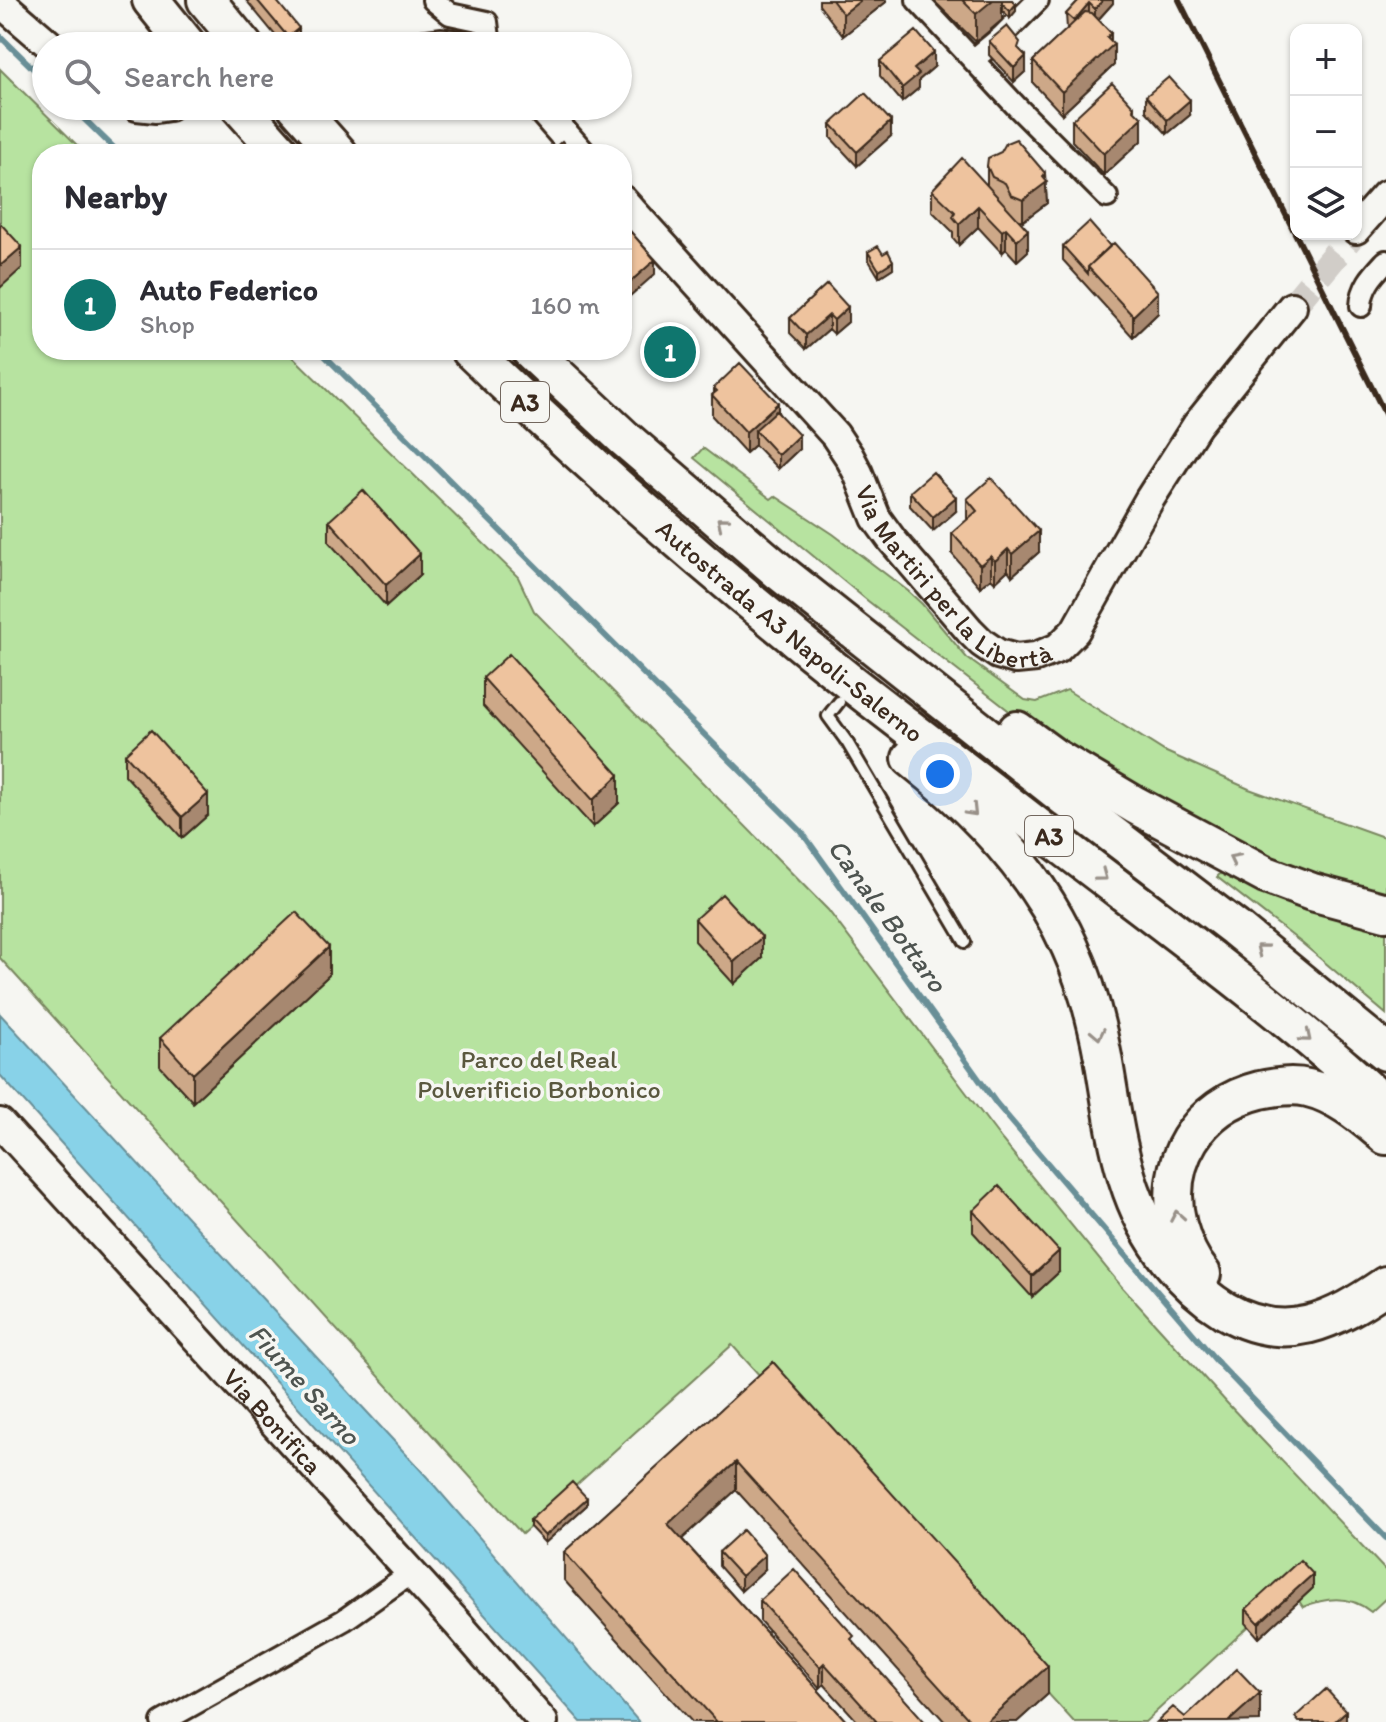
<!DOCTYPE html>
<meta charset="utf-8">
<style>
body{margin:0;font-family:Itim,sans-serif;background:#f2f2f3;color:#2b2b33}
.controls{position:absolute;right:24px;top:24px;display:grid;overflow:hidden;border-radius:16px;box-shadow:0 2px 6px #0004}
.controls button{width:72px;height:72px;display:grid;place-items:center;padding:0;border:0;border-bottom:2px solid #e1e1e2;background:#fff;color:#2b2b33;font:40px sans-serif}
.you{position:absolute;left:940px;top:774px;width:28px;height:28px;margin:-20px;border:6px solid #fff;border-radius:50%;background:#1a73e8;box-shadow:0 0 0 12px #1a73e833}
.badge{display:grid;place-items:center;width:52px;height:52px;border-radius:50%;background:#0f766e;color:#fff;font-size:26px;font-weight:700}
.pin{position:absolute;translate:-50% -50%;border:4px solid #fff;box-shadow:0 2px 8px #0006}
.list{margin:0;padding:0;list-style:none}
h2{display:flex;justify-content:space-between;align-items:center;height:104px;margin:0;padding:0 32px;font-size:34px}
h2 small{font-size:26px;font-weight:400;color:#7c7c81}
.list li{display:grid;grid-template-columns:52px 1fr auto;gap:24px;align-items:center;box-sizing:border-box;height:112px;padding:0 32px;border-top:2px solid #e1e1e2}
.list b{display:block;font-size:30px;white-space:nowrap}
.list p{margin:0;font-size:26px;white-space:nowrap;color:#7c7c81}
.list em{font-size:26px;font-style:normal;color:#7c7c81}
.icon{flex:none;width:44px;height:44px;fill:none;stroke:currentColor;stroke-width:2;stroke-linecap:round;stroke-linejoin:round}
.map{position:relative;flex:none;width:1386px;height:1722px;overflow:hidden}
.search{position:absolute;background:#fff;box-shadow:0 2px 6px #0004;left:32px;top:32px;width:600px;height:88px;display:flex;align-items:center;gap:20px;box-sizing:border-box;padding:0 28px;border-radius:44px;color:#7c7c81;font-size:30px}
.panel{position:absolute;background:#fff;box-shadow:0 2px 6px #0004;left:32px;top:144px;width:600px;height:216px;border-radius:32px}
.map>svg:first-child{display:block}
.green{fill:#b7e3a0;stroke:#79865f;stroke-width:2}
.water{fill:#88d2e8;stroke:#698f97;stroke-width:2}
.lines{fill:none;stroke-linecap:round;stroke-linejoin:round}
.stream{stroke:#698f97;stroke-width:6}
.secondary-tunnel{stroke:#d1cdc8;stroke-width:28;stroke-dasharray:28 14;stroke-linecap:butt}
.lane-casing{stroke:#3b2a1e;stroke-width:16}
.street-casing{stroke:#3b2a1e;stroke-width:26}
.secondary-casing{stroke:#3b2a1e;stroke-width:34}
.highway-casing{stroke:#3b2a1e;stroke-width:42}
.lane{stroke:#f6f6f2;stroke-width:10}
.street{stroke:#f6f6f2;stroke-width:20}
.secondary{stroke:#f6f6f2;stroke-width:28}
.highway{stroke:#f6f6f2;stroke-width:36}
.rail{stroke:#3b2a1e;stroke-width:6}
.wall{fill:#cda888;stroke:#3b2a1e;stroke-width:2}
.shaded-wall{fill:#a7886f;stroke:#3b2a1e;stroke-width:2}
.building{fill:#eec39e;stroke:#3b2a1e;stroke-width:2}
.oneway{stroke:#989088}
.labels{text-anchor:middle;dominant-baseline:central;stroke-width:7;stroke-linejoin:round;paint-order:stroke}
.shield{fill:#f6f6f2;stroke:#73675e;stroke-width:2}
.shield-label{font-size:24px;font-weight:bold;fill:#3b2a1e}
.street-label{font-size:26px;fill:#3b2a1e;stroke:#f6f6f2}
.park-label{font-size:26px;fill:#5a583e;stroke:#f6f6f2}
.water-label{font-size:28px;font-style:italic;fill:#4e5450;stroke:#f6f6f2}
</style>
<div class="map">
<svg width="1386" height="1722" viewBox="0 0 1386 1722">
<rect width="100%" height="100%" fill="#f6f6f2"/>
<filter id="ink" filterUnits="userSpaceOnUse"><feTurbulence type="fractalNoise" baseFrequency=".0125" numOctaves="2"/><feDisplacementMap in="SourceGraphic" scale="16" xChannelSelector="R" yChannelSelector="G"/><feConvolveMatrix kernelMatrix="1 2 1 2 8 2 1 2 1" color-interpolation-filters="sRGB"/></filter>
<g filter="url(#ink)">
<path class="green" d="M0,69L86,154H42V350H286L518,577L534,611L828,910L1002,1140L1121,1286L1228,1404L1386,1571V1598L1371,1612C1351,1595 1326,1597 1303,1607L1299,1601L1249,1626L1145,1722H1074L732,1345L522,1534L0,958Z
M703,448L771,499L775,496L833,534L908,591L922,604L967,658L1025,700L1037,702L1067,690L1164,751L1249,789L1386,838V899L1288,871L1035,731L868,601L694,458Z
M1225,868L1386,923V1014L1303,944L1217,877Z"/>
<path class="water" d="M0,1014L427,1477L639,1722H581L0,1075Z"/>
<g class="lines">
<path class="stream" d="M0,36L46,81
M71,106L120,154
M319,350L801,831L996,1103L1219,1364L1386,1538"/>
<path class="secondary-tunnel" d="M1292,307L1350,237"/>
<defs>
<path id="lane" d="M839,702L828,716L847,742L965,942"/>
<path id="street" d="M433,0L450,14L487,22L490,46
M917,0L1017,107L1107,197
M973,60L1001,37L1038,0
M1361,306C1362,286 1373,275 1386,261
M162,1722L344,1620L411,1573"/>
<g id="secondary">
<path d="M0,2L51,46"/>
<path d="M419,46L441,43L461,46"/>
<path d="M137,106L156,108L169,106"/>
<path d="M539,106L581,154"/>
<path id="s1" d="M622,200L835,435L849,456L858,473L876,518L892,540L970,631L982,643L998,654L1016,659L1036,657L1058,648L1075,631L1149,500L1197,425L1292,307"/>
<path d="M1356,229L1386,195"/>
<path id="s2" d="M0,1123L458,1624L543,1722"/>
</g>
<g id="highway">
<path d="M151,0L188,46"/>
<path d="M206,0L244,46"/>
<path d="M239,106L282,154"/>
<path d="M296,106L339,154"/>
<path id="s3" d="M470,350C590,466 716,576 847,680C912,731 978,780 1043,831C1158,920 1279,1006 1386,1106"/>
<path d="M530,350L624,438L781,573L1088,816L1235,928L1386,1052"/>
<path d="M1017,730L1054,757L1135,805L1266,875L1312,892L1386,912"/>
<path d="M911,758C976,809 1036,871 1070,947C1086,982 1096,1019 1103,1057C1116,1131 1121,1200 1171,1262C1186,1281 1203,1297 1224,1310C1286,1346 1333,1321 1386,1285"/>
<path d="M1202,1274C1190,1260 1183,1243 1178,1225C1162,1163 1198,1105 1260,1090C1275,1087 1292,1084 1308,1088C1338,1095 1363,1117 1386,1136"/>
</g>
</defs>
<use href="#lane" class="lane-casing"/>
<use href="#street" class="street-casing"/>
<use href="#secondary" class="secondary-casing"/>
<use href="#highway" class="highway-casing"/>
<use href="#lane" class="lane"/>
<use href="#street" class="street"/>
<use href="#secondary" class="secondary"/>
<use href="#highway" class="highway"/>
<path class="rail" d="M1179,0L1386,416"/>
</g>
<path class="wall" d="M246,0H276L299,42L295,46H284Z
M819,0H886V2L843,36L819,5Z
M933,0H1012L1016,11L1010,18L1002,10V20L976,42Z
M1079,0H1113V3L1098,20L1111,41L1114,65L1062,114L1033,83V61L1067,29L1066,14Z
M989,41L1020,50L1026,71L1014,82L989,55Z
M880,61L934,67L919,80V88L902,102L880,76Z
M1146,96L1190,115L1167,134L1146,111Z
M1134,110L1142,140L1104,175L1072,141V120Z
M831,124L891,136L857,166L831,138Z
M987,166L1045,180L1047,203L1023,221L1017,219L1028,251L1017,261L1006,249L1002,253L978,227L959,245L953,238V232L932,211V190L987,186Z
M1063,246L1158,313L1133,337L1063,260Z
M868,252L883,254L893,268L879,277L868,259Z
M827,284L848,322L834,334L829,329L806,349L790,333V318Z
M714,388L778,412L799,449L778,469L755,445L746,453L712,416V395L714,393Z
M910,492L956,511L933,531L910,506Z
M967,499L1039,552L1012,576L1008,570L995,582L991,578L980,587L952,554V533L967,520Z
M329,521L420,575L386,606L329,542Z
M483,678L619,803L593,827L483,706Z
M125,754L208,815L182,838L125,775Z
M695,919L762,958L734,984L695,941Z
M329,975L193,1102L160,1066V1038Z
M973,1211L1059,1272L1032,1297L973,1232Z
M773,1362L1048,1694L1017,1722H945L736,1490L682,1539L847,1722H692L564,1580V1552Z
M587,1505L545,1543L530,1527V1520Z
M719,1552L765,1569L741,1591L719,1566Z
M1313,1588L1259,1638L1246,1623V1609Z
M760,1600L925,1722H858L824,1684L820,1688L760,1621Z"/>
<path class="shaded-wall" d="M861,0H886V2L843,36V14Z
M990,0H1002V20L976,42V14Z
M1103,0H1113V3L1095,23V9Z
M1089,3V18L1074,35V21Z
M1016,4V11L1010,18V11Z
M299,28V42L295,46H288V37Z
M1111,33V46L1114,44V65L1062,114V92Z
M934,52V67L919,80V88L902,102V88L914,69Z
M1026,56V71L1014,82V68Z
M1190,100V115L1167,134V120Z
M1134,107V125L1142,118V140L1104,175V154Z
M891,121V136L857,166V152Z
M1045,173L1047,203L1023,221V200L1043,177Z
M978,206V227L959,245V224Z
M1006,228V249L1002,253V231Z
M1028,230V251L1017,261V240Z
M22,247V268L0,288V266Z
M655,260V274L622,303V289Z
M893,261V268L879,277V270Z
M1158,292V313L1133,337V316Z
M848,307V322L834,334V320Z
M829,315V329L806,349V335Z
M778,403V424L755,430V445L746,453V432Z
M799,435V449L778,469V455Z
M956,497V511L933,531V517Z
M1039,531V552L1012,576V554Z
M1008,549V570L995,582V561Z
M420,554V575L386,606V585Z
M991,556V578L980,587V565Z
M619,775V803L593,827V800Z
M208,794V815L182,838V817Z
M762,937V958L734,984V962Z
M329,947V975L193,1102V1074Z
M1059,1251V1272L1032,1297V1276Z
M736,1462V1490L668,1552V1524Z
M587,1498V1505L545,1543V1536Z
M765,1555V1569L741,1591V1576Z
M1313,1574V1588L1259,1638V1623Z
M824,1663V1684L820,1688V1667Z
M1048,1666V1694L1017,1722H986Z
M1260,1693V1721L1228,1722Z
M1346,1711V1722H1334Z"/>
<path class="building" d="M257,0H276L299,28L288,37Z
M832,0H861L843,14Z
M962,0H993L976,14Z
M1002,0H1012L1016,4L1010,11L1002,3Z
M1079,0H1103L1095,9L1089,3L1074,21L1066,14Z
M1085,12L1092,13L1111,33L1107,37L1114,44L1062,92L1033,61Z
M1007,26L1020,42L1018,48L1026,56L1014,68L989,41Z
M916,31L934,52L914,69L919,74L902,88L880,61Z
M1169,77L1190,100L1167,120L1146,96Z
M1112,83L1134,107L1133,109L1142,118L1104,154L1072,120Z
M865,93L891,121L857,152L831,124Z
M1016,139L1045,173L1043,177L1047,182L1023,200L1011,195L1005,183L992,177L987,166L988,158L1001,152L1006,143Z
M562,141L573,154H548Z
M962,158L1028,230L1017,240L1006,228L1002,231L978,206L959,224L953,217L955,212L932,190Z
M1089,222L1110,246L1088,267V274L1063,246Z
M0,223L22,247L0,266Z
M631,232L655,260L622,289V240Z
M1114,243L1158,292L1133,316L1088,267Z
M878,246L883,254L888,251L893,261L879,270L868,252Z
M827,284L848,307L834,320L829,315L806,335L790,318Z
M740,363L778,403L746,432L712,395L717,391L714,388Z
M776,411L799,435L778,455L755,430Z
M933,472L956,497L933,517L910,492Z
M991,478L1039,531L1012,554L1008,549L995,561L991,556L980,565L952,533L977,511L967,499Z
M363,490L420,554L386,585L329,521Z
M509,654L619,775L593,800L483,678Z
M151,730L208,794L182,817L125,754Z
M722,894L762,937L734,962L695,919Z
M296,912L329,947L193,1074L160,1038Z
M999,1186L1059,1251L1032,1276L973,1211Z
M773,1362L1048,1666L986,1722H971L736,1462L668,1524L847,1722H717L564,1552Z
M572,1482L587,1498L545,1536L530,1520Z
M743,1530L765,1555L741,1576L719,1552Z
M1300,1560L1313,1574L1259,1623L1246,1609Z
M794,1569L854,1636L851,1639L925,1722H877L824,1663L820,1667L760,1600Z
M1237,1669L1260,1693L1228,1722H1157L1173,1707L1185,1717Z
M1326,1689L1346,1711L1334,1722H1299L1295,1717Z"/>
<defs><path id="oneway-chevron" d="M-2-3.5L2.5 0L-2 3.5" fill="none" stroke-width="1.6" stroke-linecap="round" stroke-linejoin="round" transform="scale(2)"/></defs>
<g class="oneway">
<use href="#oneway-chevron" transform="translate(722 522) rotate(-140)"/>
<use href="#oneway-chevron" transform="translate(972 811) rotate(46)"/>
<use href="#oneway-chevron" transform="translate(1234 859) rotate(-153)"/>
<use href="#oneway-chevron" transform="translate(1102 876) rotate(37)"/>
<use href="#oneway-chevron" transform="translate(1261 949) rotate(-141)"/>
<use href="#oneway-chevron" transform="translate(1098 1034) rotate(78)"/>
<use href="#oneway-chevron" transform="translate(1306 1037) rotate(40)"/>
<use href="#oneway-chevron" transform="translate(1177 1216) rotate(-100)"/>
</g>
</g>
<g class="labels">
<g class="shield">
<rect x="501" y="382" width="48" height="40" rx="6"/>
<rect x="1025" y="816" width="48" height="40" rx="6"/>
</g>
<g class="shield-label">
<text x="525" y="402">A3</text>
<text x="1049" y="836">A3</text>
</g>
<g class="street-label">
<text stroke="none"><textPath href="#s1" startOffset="512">Via Martiri per la Libertà</textPath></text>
<text stroke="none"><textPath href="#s3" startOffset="426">Autostrada A3 Napoli-Salerno</textPath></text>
<text stroke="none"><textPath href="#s2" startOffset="404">Via Bonifica</textPath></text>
</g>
<g class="park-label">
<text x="539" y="1059">Parco del Real<tspan x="539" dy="30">Polverificio Borbonico</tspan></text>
</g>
<g class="water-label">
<text transform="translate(888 915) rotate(54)">Canale Bottaro</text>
<text transform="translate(305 1384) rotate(48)">Fiume Sarno</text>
</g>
</g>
</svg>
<div class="controls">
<button>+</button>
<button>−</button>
<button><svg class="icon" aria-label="layers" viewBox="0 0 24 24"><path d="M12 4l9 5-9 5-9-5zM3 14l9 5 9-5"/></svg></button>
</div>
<div class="you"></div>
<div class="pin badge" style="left:670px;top:352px">1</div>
<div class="search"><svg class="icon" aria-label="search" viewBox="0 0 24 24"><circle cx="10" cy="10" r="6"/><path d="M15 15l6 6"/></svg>Search here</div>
<section class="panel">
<h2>Nearby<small></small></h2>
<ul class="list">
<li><span class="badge">1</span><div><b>Auto Federico</b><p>Shop</p></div><em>160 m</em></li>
</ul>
</section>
</div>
